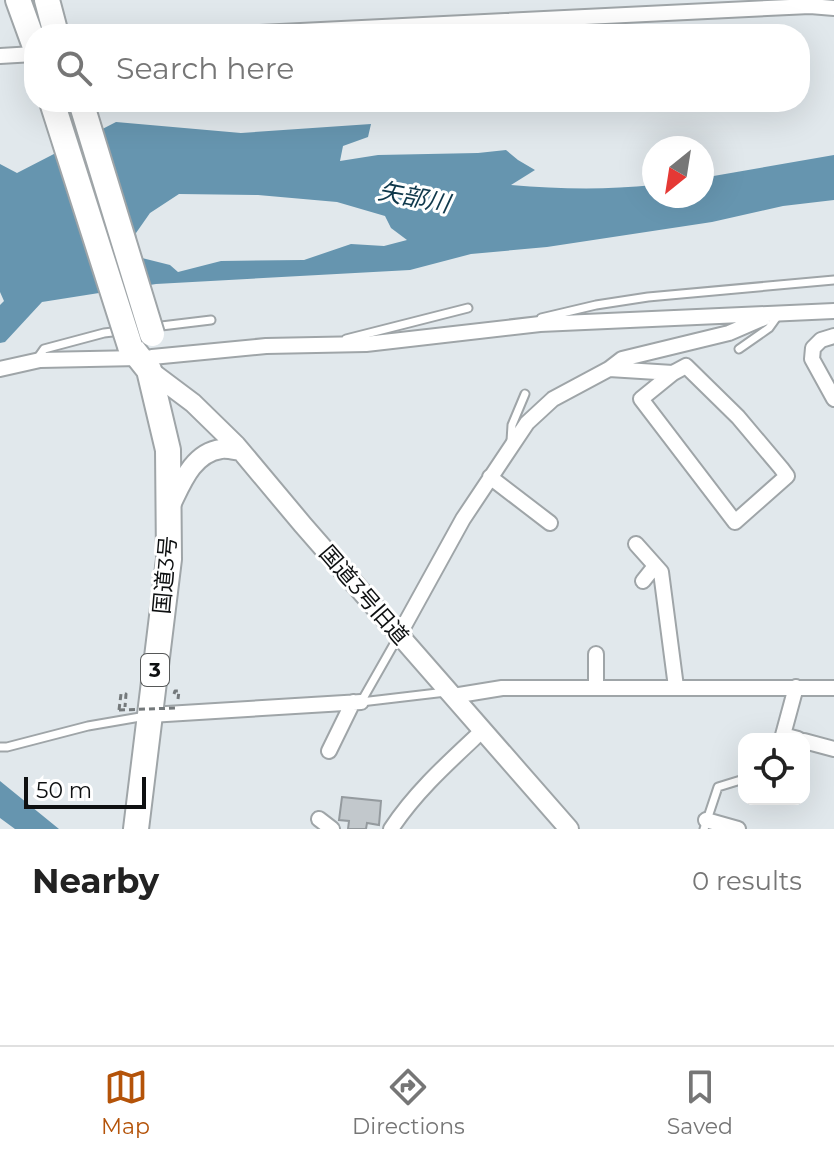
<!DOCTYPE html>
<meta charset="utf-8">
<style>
body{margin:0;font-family:Montserrat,"Noto Sans JP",sans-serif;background:#f2f2f2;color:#222}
.controls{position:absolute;right:24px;bottom:24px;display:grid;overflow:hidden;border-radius:16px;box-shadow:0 8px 32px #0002}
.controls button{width:72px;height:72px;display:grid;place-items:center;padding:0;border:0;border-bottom:2px solid #e0e0e0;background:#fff;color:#222;font:40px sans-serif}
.compass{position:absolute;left:642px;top:136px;width:72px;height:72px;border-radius:50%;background:#fff;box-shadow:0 8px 32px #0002;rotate:210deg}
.scale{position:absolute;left:24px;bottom:20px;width:122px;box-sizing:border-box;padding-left:8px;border:4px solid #0e1011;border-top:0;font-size:22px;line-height:28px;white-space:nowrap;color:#0e1011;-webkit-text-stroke:6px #fff;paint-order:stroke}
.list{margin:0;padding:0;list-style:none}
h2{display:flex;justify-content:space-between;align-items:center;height:104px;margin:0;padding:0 32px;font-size:34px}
h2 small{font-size:26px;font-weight:400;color:#767676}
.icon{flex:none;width:44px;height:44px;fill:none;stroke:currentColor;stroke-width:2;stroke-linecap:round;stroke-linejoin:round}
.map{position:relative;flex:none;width:834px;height:829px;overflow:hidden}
.search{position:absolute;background:#fff;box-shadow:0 8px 32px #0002;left:24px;right:24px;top:24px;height:88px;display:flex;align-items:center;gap:20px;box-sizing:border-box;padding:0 28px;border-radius:32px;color:#767676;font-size:30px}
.sheet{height:216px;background:#fff}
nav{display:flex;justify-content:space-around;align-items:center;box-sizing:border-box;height:112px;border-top:2px solid #e0e0e0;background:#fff;font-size:22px;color:#767676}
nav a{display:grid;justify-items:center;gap:4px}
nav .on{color:#b45309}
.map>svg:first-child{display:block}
.water{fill:#6695af;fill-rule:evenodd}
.building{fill:#c2c8cc;stroke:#949a9e;stroke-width:2}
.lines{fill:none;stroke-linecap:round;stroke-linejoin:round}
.service-casing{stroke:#9fa5a8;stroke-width:11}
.minor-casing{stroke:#9fa5a8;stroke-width:18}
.tertiary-casing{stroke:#9fa5a8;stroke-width:22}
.trunk-casing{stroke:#9fa5a8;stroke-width:28}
.path{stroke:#74797b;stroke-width:3;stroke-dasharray:6 4;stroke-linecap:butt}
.service{stroke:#fff;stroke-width:7}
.minor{stroke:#fff;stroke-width:14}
.tertiary{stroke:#fff;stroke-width:18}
.trunk{stroke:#fff;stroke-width:24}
.trunk-bridge-casing{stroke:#9fa5a8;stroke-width:28;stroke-linecap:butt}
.path-bridge{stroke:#74797b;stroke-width:3;stroke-dasharray:6 4;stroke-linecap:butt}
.trunk-bridge{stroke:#fff;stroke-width:24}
.labels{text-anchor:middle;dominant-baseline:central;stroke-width:6;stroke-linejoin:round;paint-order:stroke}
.shield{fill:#fff;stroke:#565858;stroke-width:2}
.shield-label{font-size:20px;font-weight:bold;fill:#0e1011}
.street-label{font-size:22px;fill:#0e1011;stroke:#fff}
.water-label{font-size:24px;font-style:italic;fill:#0f384b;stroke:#fff}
</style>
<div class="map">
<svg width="834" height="829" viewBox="0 0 834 829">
<rect width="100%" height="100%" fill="#e1e8ec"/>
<path class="water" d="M116,122L241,133L371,124L368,137L343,146L340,161L378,155L478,153L506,150L518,160L535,170L511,185C559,189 605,190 654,185V196H702V178L834,155V200L783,206L712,222L547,247L471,254L410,270L156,284L42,302L5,342L0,343V305L4,301L0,292V164L17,173ZM179,194L258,195L337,202L385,216L391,228L407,240L384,246L351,244L304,260L221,261L178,272L170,265L138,257L136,233L150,213Z
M0,781L59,829H15L0,818Z"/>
<path class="building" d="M342,797L381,801L379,825L367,823L366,829H348L349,821L339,820Z"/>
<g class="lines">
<defs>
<path id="service" d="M540,322L541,318L596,305L648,297L834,280
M153,327L211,320
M346,339L468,308
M739,349L769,328L779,314
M37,359L44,349L104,333L121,331
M511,441L512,425L525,394
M361,702L446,692
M361,702L398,637
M0,747H7L88,726L146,716
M704,829L718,787L744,779"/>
<path id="minor" d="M240,34L810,6L834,8
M0,56L34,54
M834,336L821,340L813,348L812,359L834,399
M152,357L266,346L366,344L540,324L834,311
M0,369L40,360L139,358
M609,369L673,373L686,366L738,417L781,468L787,476L735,522L641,399L673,373
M490,477L550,523
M636,544L661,572L676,687
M643,581L655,566
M399,635L463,519L527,423L553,399L609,369L622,359L729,333L764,318
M596,654V688
M796,687L783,735L798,739
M453,696L502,688H834
M150,715L361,702
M804,741L834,749
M329,751L353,702
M319,819L332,829
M706,820L738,829
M391,829C416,791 450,761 483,730"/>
<path id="tertiary" d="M149,370L193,403L236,445L303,525L569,829
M170,507C181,485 192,453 221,449C227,448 234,450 241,451"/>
<path id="trunk" d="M18,0L34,44
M47,0L56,34
M130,346L149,370L168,450L169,559L136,829"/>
</defs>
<use href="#service" class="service-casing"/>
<use href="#minor" class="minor-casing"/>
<use href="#tertiary" class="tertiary-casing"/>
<use href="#trunk" class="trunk-casing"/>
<path class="path" d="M174,694L175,691H179L178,699
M119,710L121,694H126L125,707"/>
<use href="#service" class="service"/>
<use href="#minor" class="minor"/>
<use href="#tertiary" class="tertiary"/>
<use href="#trunk" class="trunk"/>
<defs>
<path id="trunk-bridge" d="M52,102L130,346
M81,102L152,334"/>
</defs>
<use href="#trunk-bridge" class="trunk-bridge-casing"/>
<path class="path-bridge" d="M119,710L176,708"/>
<use href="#trunk-bridge" class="trunk-bridge"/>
</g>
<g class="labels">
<rect class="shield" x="141" y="654" width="28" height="32" rx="6"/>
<g class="shield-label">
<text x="155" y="670">3</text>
</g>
<g class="street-label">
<text transform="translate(165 575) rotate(-85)">国道3号</text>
<text transform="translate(364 595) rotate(49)">国道3号旧道</text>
</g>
<g class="water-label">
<text transform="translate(414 197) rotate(11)">矢部川</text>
</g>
</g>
</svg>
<div class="controls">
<button><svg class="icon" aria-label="locate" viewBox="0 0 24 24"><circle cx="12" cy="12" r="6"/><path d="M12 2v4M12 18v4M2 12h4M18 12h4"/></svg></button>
</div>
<svg class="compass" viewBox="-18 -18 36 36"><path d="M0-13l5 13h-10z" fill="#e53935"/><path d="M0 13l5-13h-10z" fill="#767676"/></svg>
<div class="scale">50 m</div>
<div class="search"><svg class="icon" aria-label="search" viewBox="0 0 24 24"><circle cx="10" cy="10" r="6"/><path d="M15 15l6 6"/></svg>Search here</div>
</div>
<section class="sheet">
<h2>Nearby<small>0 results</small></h2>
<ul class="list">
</ul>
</section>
<nav>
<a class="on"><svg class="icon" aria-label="map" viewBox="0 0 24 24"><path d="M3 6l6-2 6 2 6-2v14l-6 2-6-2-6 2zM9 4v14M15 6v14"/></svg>Map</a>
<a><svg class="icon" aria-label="directions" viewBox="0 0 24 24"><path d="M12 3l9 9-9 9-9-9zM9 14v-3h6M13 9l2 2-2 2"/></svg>Directions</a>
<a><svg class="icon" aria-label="saved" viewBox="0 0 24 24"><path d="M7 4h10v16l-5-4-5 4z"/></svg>Saved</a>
</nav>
